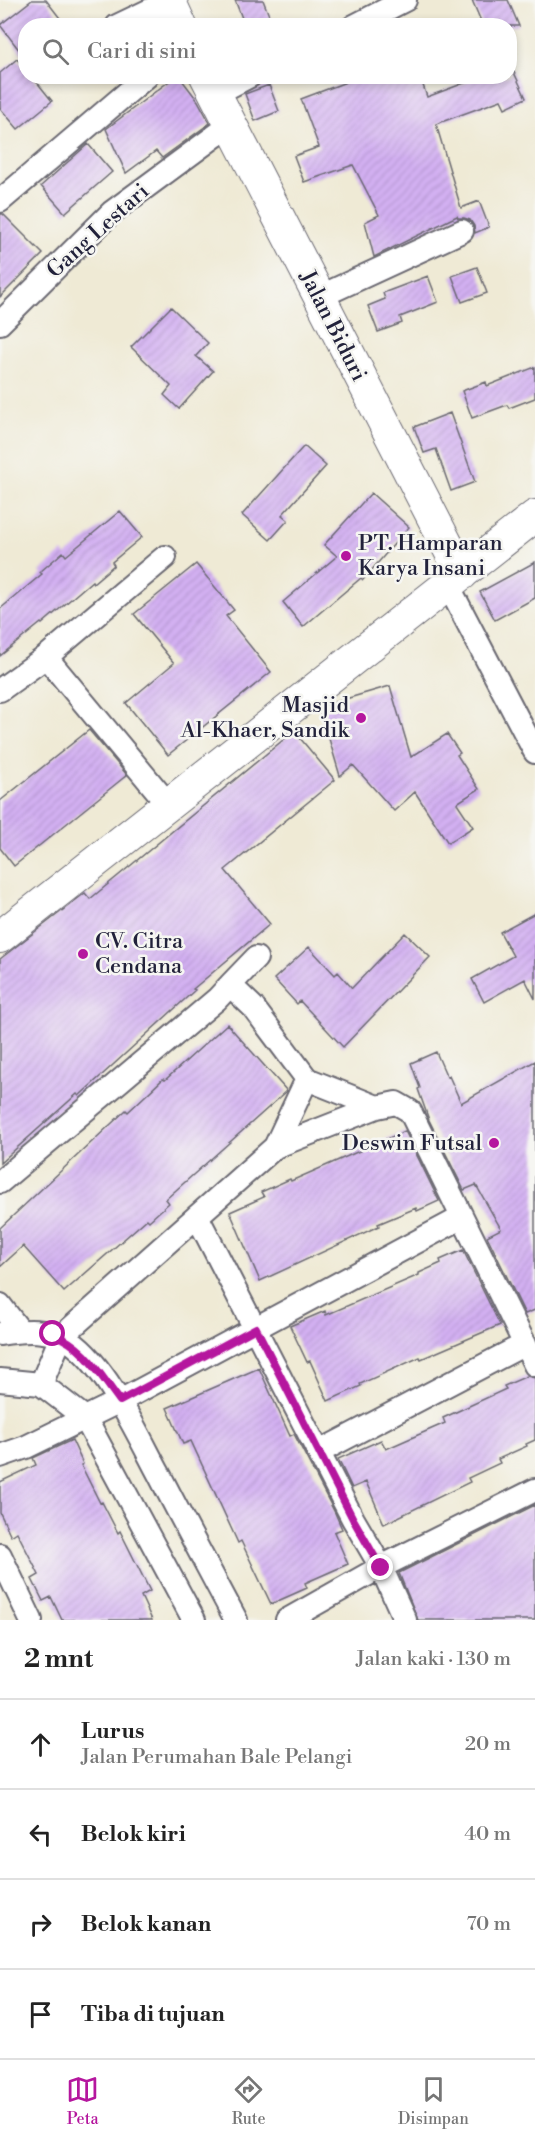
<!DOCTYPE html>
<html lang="id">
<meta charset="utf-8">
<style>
body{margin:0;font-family:"Libre Bodoni",serif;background:#f2f2f2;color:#222}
.stop{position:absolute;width:18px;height:18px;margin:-14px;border:4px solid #b5179e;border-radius:50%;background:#fff}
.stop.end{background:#b5179e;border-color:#fff;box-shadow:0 2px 6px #0008}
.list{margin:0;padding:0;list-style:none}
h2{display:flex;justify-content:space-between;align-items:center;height:78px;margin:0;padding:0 24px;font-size:26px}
h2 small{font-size:20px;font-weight:400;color:#767676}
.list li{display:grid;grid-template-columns:39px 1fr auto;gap:18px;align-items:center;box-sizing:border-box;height:90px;padding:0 24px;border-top:2px solid #e0e0e0}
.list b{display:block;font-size:22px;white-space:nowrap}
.list p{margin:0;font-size:20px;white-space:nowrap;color:#767676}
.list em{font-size:20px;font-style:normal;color:#767676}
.icon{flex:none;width:33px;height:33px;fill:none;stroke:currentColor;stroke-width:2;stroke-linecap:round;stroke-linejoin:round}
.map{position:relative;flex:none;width:535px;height:1620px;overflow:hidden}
.search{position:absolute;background:#fff;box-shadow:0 3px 9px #0003;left:18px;right:18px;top:18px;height:66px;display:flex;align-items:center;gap:15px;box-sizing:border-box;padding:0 21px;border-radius:24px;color:#767676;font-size:22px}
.sheet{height:438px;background:#fff}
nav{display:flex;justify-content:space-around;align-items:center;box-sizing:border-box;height:84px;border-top:2px solid #e0e0e0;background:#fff;font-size:16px;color:#767676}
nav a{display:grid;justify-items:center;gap:3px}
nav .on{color:#b5179e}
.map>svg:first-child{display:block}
.building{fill:url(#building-hatch)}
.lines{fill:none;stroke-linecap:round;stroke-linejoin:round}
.street-casing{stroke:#6a6871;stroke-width:26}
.secondary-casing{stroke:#6a6871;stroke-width:34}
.street{stroke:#fff;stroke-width:22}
.secondary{stroke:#fff;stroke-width:32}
.route{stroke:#b5179e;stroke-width:8}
.poi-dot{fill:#b5179e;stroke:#f6f6f2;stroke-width:2}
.labels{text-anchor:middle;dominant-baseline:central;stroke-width:5;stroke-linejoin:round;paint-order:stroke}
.street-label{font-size:22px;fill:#22223b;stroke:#f6f6f2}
.poi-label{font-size:22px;fill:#22223b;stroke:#f6f6f2;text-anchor:start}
</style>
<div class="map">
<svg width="535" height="1620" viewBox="0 0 535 1620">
<defs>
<pattern id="building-hatch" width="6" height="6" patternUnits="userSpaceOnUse" patternTransform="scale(1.5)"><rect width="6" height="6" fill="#d3b0f2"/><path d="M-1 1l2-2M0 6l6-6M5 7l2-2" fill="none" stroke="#b597d0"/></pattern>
</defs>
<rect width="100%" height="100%" fill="#f6f6f2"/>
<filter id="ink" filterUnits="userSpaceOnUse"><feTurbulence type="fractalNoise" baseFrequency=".0167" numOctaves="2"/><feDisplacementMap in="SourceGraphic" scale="12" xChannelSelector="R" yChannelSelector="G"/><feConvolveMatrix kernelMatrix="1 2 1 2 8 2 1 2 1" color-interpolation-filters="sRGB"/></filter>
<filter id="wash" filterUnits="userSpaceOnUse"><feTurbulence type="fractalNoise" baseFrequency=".008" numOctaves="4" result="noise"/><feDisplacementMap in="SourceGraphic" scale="24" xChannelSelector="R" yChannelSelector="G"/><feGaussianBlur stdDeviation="1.35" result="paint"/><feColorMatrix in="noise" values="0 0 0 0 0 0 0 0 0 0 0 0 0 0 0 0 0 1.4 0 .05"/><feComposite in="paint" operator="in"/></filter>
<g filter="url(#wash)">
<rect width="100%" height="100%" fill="#efead5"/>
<g id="blocks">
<path class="building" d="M32,0H46L66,26H26V59L0,25Z
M235,0H263L270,18L251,26H245Z
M472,0H508L519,26H483Z
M17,59L26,69V76H32L52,101L18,129L0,108V73Z
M511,66L526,98L505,108L501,100L436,124L461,208L479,201L489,227L475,233L474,226L470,220L464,218H458L457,216L374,257L365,222L379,215L353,165L304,182L294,156L319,147L301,99L362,76H420L427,97L483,76H510Z
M176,76H179L198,101L210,123L162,158L156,151L126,173L106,129Z
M269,85L279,111L255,121L245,94Z
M88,144L112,172L65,213L41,186Z
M0,214H3L43,254L0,297Z
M477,267L487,293L462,302L452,276Z
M428,276L438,302L400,317L402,323L378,332L368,306L385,299L383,293Z
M171,307L208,343L196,356L213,371L179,409L164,395L171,386L131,347Z
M535,367V398L509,408L507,405L472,418L462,391L486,382L487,386Z
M450,413L475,482L451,491L436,449L424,453L414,427Z
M304,446L326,466L282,515L288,520L270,540L242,515Z
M371,493L409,527L363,580L361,578L303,627L283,602L337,556L324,545Z
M120,511L142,537L112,562L114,565L93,583L92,581L42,624L41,623L0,656V609L42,574L40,572L63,552L66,556Z
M535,562V598L495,620L480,592Z
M196,564L234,610L226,616L271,672L168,755L126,703L174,663L134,614Z
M390,686L411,757L447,734L460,753L457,755L479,789L457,803L473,827L448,843L415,792L394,811L353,765L340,776L320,708L325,705Z
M89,730L127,775L14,866L0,848V801Z
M294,731L335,780L225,870L270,924L193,989L195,990L79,1096L77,1094L0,1163V959L85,893L90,899Z
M535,913V999L525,979L484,1002L472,979L513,956L500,932Z
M405,933L430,957L343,1047L300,1001L297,1004L274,979L309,947L335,975L338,972L352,988Z
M227,1024L287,1091L166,1199L169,1203L149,1221L147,1219L64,1292L23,1246L0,1267V1228L126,1110L128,1112L163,1079L165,1080Z
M436,1052L447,1077L449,1076L461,1103L535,1061V1310L525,1314L487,1236L501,1229L476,1185L464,1190L429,1120L418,1089L420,1088L411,1063Z
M405,1131L439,1201L417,1211L416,1208L378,1224L379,1226L260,1281L230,1212L264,1197L261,1192L290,1179L291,1181Z
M463,1250L500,1325L421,1359L420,1357L360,1384L361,1386L328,1401L310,1361L307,1362L290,1326L325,1311L326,1315L419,1275V1273L441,1263L440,1260Z
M259,1368L290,1436L294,1434L335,1513L342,1529L334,1532L348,1564L305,1583L307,1588L271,1604L241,1541L238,1543L191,1441L183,1444L167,1408Z
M527,1376L535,1378V1440L526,1444L527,1446L498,1459L500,1463L468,1478L470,1482L384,1524L366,1482L352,1488L338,1459L381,1440L386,1449L445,1423L443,1418L506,1389L504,1386Z
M72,1440L83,1464L81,1465L100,1503L102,1502L118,1533L120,1531L150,1591L141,1596L152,1620H62L51,1597L43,1601L32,1579L39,1575L17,1532L11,1536L0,1513V1482L36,1465L33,1458Z
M535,1505V1620H418L399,1573Z"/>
</g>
</g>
<g filter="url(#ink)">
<use href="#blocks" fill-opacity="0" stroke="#6a6871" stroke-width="1.5"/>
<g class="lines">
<defs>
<path id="street" d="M117,26L169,1
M354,26L405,0
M215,94L250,76
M0,201L147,76
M319,297L462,231
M0,323L112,212L230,125
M448,585L535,752
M46,657L168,804
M0,690L46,657L165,557
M230,985L256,958
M275,1147L377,1107
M0,1182L217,999L230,985L253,1007L307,1079L377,1107L396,1103L410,1111L535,1365
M197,1216L353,1519L381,1567L405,1620
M0,1305L20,1331
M0,1334C25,1330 49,1328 71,1342C107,1367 138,1435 159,1474C184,1523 210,1571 236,1620
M0,1380L41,1384L85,1418L194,1620
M41,1384L61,1337L275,1147L307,1079
M319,1452L525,1344
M0,1456L26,1447L120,1401L461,1218
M0,1555L31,1620
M287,1620L381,1567L535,1490"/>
<path id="secondary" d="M169,0L181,26
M206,76L462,574
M0,937L535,516"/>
</defs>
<use href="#street" class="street-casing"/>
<use href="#secondary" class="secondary-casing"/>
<use href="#street" class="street"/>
<use href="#secondary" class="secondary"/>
</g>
</g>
<g class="lines" filter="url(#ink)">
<path class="route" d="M53,1334C85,1346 100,1375 120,1401L256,1328L353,1519L381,1568"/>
</g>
<g class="poi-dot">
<circle cx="346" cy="556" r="6"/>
<circle cx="361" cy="718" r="6"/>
<circle cx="83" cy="954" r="6"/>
<circle cx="494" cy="1143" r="6"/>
</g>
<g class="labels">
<g class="street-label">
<text transform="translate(98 231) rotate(-42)">Gang Lestari</text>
<text transform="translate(333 326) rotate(63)">Jalan Biduri</text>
</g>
<g class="poi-label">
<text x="358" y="543">PT. Hamparan<tspan x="358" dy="25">Karya Insani</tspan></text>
<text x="349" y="705" text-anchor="end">Masjid<tspan x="349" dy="25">Al-Khaer, Sandik</tspan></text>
<text x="95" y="941">CV. Citra<tspan x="95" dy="25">Cendana</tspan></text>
<text x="482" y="1143" text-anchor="end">Deswin Futsal</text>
</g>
</g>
</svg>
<div class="stop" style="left:53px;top:1334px"></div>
<div class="stop end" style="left:381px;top:1568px"></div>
<div class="search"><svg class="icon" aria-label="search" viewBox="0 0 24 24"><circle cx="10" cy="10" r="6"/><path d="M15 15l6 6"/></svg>Cari di sini</div>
</div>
<section class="sheet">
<h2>2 mnt<small>Jalan kaki · 130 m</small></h2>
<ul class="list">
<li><svg class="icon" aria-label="ahead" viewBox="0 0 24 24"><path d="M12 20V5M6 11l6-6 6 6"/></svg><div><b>Lurus</b><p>Jalan Perumahan Bale Pelangi</p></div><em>20 m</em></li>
<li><svg class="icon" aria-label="left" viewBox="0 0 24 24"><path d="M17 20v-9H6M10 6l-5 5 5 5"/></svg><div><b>Belok kiri</b></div><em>40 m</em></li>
<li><svg class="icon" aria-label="right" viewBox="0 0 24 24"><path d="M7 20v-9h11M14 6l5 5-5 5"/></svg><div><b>Belok kanan</b></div><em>70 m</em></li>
<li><svg class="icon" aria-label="arrive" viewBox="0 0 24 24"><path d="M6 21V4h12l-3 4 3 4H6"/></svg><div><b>Tiba di tujuan</b></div></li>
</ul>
</section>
<nav>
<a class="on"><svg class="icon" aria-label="map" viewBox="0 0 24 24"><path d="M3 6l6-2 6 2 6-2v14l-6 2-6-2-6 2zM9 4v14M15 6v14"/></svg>Peta</a>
<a><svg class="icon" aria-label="directions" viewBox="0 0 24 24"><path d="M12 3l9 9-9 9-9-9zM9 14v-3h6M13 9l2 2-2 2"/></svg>Rute</a>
<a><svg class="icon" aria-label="saved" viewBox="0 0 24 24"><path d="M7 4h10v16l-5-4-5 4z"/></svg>Disimpan</a>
</nav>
